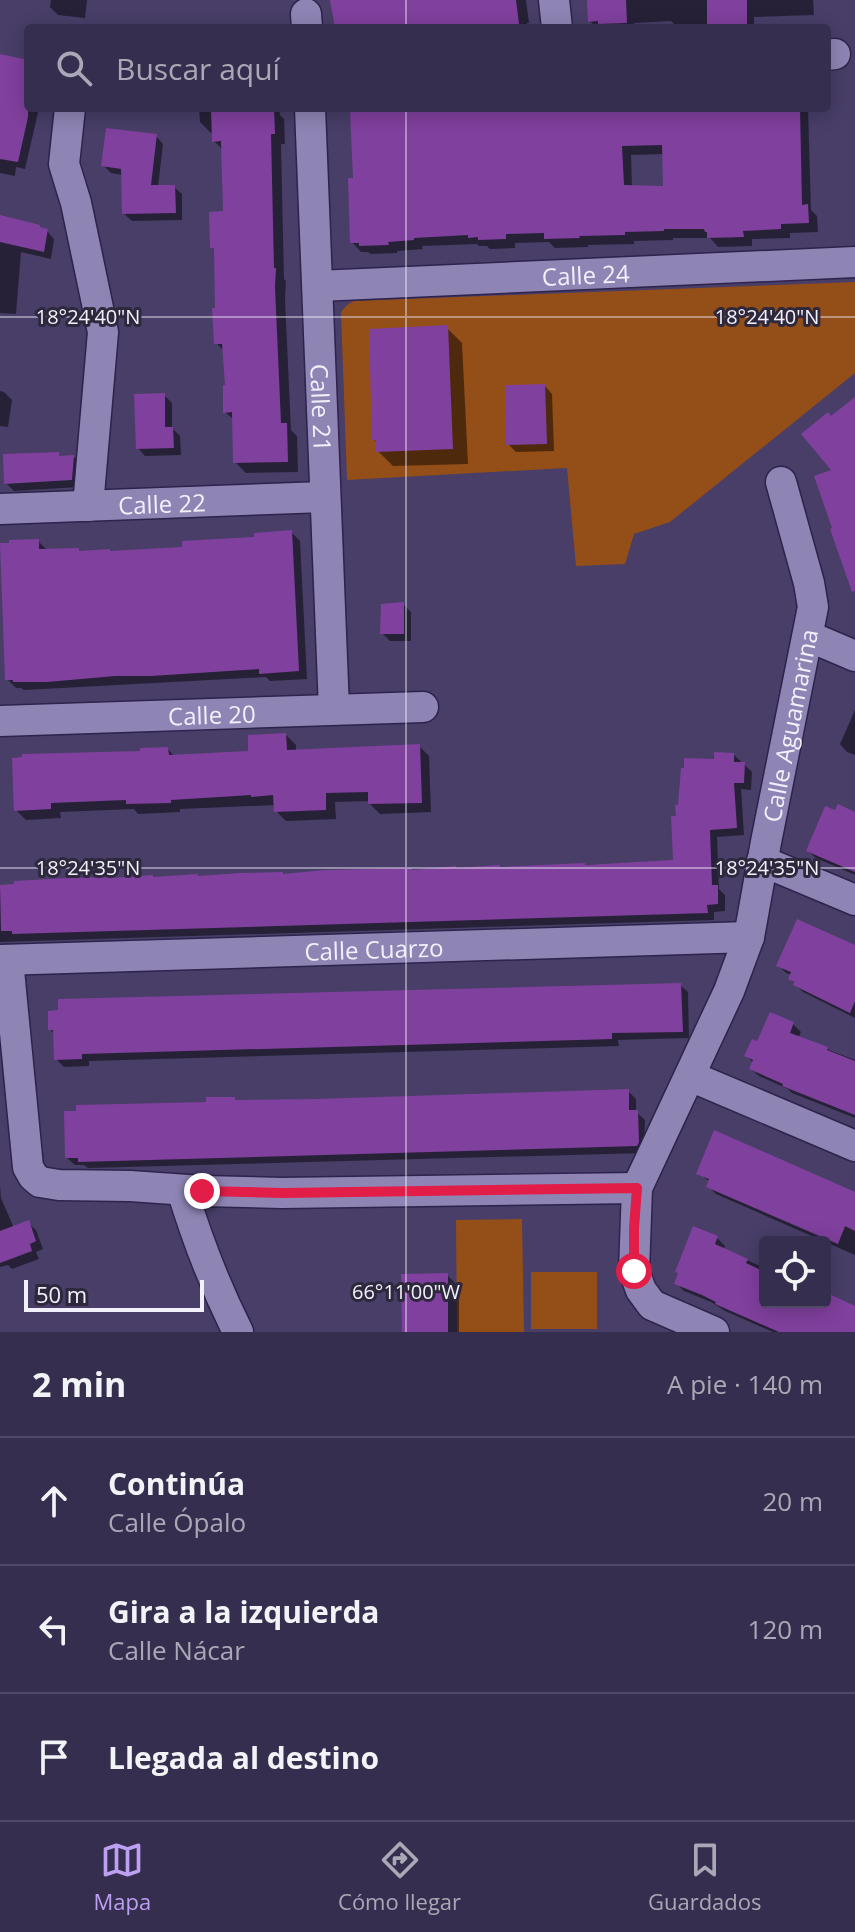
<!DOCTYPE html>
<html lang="es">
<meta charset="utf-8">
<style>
body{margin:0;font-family:"Open Sans",sans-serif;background:#3d3655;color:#f1f3f6}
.controls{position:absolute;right:24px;bottom:24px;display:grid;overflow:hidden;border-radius:8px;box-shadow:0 4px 20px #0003}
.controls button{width:72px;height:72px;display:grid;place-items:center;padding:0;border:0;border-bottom:2px solid #504a66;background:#362e4e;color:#f1f3f6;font:40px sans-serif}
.scale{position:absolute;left:24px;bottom:20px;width:180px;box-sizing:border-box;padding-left:8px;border:4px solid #f2f0fb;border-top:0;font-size:22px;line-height:28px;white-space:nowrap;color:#f2f0fb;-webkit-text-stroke:6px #2d283c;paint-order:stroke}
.stop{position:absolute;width:24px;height:24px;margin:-18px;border:6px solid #e11d48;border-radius:50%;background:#fff}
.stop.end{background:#e11d48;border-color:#fff;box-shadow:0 2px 8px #0008}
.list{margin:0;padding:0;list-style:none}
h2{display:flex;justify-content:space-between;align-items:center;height:104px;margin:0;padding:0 32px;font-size:34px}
h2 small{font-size:26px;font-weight:400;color:#aaa8b6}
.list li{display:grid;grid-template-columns:52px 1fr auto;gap:24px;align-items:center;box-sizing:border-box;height:128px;padding:0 32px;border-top:2px solid #504a66}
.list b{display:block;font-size:30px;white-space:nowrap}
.list p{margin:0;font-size:26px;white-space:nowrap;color:#aaa8b6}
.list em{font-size:26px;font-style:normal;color:#aaa8b6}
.icon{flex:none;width:44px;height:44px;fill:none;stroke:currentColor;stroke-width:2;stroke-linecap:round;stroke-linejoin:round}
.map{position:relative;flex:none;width:855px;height:1332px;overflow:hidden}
.search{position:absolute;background:#362e4e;box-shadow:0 4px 20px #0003;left:24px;right:24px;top:24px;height:88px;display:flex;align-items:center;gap:20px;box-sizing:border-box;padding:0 28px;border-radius:8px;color:#aaa8b6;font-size:30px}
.sheet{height:488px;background:#362e4e}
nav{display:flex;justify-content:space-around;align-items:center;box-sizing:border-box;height:112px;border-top:2px solid #504a66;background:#362e4e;font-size:22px;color:#aaa8b6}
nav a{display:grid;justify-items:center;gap:4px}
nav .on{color:#bca0f2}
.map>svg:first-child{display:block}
.green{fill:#944e17}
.shadow{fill:#0007;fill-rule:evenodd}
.building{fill:#80409e;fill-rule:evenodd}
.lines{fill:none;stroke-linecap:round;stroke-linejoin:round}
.minor-casing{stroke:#2e234c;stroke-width:33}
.minor{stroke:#8f85b5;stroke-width:30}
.route{stroke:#e11d48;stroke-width:10}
.ticks{fill:none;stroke:#f2f0fb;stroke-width:2;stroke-opacity:0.45}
.labels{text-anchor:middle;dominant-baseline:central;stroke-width:6;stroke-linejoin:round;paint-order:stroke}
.street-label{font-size:24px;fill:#f2f0fb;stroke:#2d283c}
.ticks-label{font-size:20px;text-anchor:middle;fill:#f2f0fb;stroke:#2d283c;stroke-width:6;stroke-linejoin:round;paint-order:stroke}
</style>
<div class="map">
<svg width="855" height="1332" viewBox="0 0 855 1332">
<rect width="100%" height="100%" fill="#483e68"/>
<path class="green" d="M855,282V373L670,522L634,534L625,564L576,566L567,468L347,480L341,312L347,305L354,301Z
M522,1219L524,1332H457L456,1220Z
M531,1272H597V1329H531Z"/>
<path class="shadow" d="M51,0H87L85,18L58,15L50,7Z
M334,0H526L529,23H527V28H337Z
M589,0H813L814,15L754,17V28H709V24L675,25L671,21L634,23V28H597L590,21Z
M0,62H28V108H39L25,169L16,167L15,176L0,173Z
M199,108H279L280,115L284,119L285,144H281L284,279L286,281L285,299L291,430L297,436L298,472L246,473L235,462L234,420L225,412L227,387L224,351L216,343V251L212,247L225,213L223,150L214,141V133H211L200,122Z
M413,108H808L811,210L817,216L818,232L790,233V238L752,239V246L718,247L710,238H673V240L634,241V244L588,245V247L555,248L549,242L515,243V248L490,249L487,246H479L477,244L422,246L423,249L397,251V253L371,254L368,252H361L352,242L355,180ZM664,154L665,188L632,187L631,155Z
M156,136L163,144L158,187H174L182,194V220L132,221L124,214L123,175L111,173L104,166Z
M0,217L47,231L54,239L51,259L21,252L16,314L0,313Z
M447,328L462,343L468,464L393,466L378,451V443L374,439Z
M545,386L552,394L554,451L516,452L508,444Z
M0,391L4,392L12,400L8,427L0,426Z
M164,395L172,403V428L180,436L181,455L145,456L138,448Z
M58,454L61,458L74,457L81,464L79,487L14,491L6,483Z
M291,532L300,541L307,679L270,681L266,677L24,690L21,688H16L7,679L38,541L46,549L80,553L111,552L184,549Z
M404,605L411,612V641H390L382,633Z
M855,710V755L847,752L840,744Z
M286,735L296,745V752L419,746L429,756L431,812L380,814L370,804V801L335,802L336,819L286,821L276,811V805L180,809V812L138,814L134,809L60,812L61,818L26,820L16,810L142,753L168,749L175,757L251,753Z
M734,755L752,772L751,790L741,789L744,835L717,837L719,889L725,895V911L714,912V920L0,942V887L199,878L675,862L678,818L716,761Z
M855,814V875L816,858L808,851Z
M855,948V1018L803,992L790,979L792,975L786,973L778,965Z
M680,985L688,992L689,1038L618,1040L619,1046L89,1061V1066L64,1067L56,1059L55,1035L50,1029Z
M793,1024L801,1032L798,1038L855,1060V1118L792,1093L788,1089L759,1076L751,1069L754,1063L746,1056L758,1044Z
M628,1091L636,1099V1112L645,1120L644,1153L88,1168L84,1165H75L67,1158Z
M699,1173L855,1193V1255L716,1194L709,1187L710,1182Z
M0,1186L1,1198L14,1228L28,1223L36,1230L43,1249L36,1252L39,1259L12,1269L8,1265L0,1267Z
M694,1229L717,1238L725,1246L723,1250L765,1268V1302H825V1295L855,1308V1332H773L725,1311L711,1302L684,1291L676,1283Z
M447,1275L459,1287V1332H404Z"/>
<path class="building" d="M330,0H516L519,24L485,28H335Z
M587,0H626L627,23L598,24V21L588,22Z
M707,0H747V28H707Z
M0,54L28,60V117L18,162L0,159Z
M211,108H274L275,134H271L274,268H276L275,287L281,423H287L288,462L233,463L232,412L223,413V385H225L222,344H214L212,308H215L214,248H210L209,212L223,211L221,141L212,142Z
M402,108H800L802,205L808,204L809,223L781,224V229L743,231L744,237L707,238V232H705L704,229H664V231L625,232V235L579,236L580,238L544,239V233L506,234V239L478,240V237L468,238V235L414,238V240L388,242L389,245L359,246V243H350L348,178H353L350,110ZM662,145L663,186L624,185L622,146Z
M106,128L157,134L151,185H175L176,213L122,214L121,169L101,166Z
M0,215L40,225V227L48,229L44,252L0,242Z
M448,325L453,449L376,452V440H372L369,329Z
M545,384L547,444L506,445L505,385Z
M165,393V427H173L174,448L136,449L134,394Z
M855,397V591L852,592L830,529L832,528L814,476L831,470L801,434L828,412L831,416Z
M59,452V456L74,455L72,480L4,484L3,454Z
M292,530L299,671L259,674V669L151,676H115L47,682H13V680H5L0,543H9V540L39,539V549L79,548V551L110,549V551L182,547V541L254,537V533Z
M404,602V634H380L381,604Z
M286,733L287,750L420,744L422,803L368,804V792L326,793V810L274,812L273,795L251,797V795L171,800V803L126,804V800L51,803V809L14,811L12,758L22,757V754L140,751V748L168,747L169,755L248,751V735Z
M714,752L734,753V762H745L744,783H734L737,828L710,830L712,885H718V904L707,905L708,913L12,934V931H1L0,885L14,884V881L67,878L111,877V878L153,875V877L198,874V876L240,873L283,872V874L325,870L412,868V870L456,866V868L500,865V867L585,863V865L673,860L671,816H676L675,805H678L681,768H684V758L714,759Z
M838,804L855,812V872L806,851L825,806L835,810Z
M797,919L855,945V1001L850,1013L793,985L794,982L788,979L791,972L776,966Z
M681,983L683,1032L612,1033V1039L82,1054V1059L54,1060L53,1030H48V1011L58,1010V999Z
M770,1012L794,1022L790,1033L828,1047L827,1050L855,1061V1115L782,1086L783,1084L749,1069L753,1060L744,1056L752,1039L757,1041Z
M629,1089V1110H638L639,1142L637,1146L78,1162V1158H65L64,1111H76V1105L206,1102V1097H235V1100L317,1099Z
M714,1130L855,1192V1231L845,1226L838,1244L706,1187L709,1179L696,1174Z
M29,1220L36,1241L30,1244L32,1251L0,1263V1231Z
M693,1226L718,1236L715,1244L748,1259L746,1263L765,1272V1302H825V1292L855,1306V1332H779L715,1304L716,1302L702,1295L674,1284L678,1273L675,1272Z
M448,1273V1332H402L401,1274Z"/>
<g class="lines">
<defs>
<g id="minor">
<path d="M554,0L557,28"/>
<path d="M306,14L307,28"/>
<path d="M827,55L835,54"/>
<path d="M70,108L64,164L76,203L103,332L88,506"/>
<path id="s1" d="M310,108L334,709"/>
<path id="s2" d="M318,286L855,262"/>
<path id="s3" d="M0,509L324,497"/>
<path d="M808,636L855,656"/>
<path id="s4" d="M0,721L423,707"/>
<path d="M762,861L855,900"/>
<path id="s5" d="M0,960L749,937"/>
<path d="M8,960L28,1167L33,1176L40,1182L59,1185L130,1186L202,1191L282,1193L637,1188"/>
<path d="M690,1076L855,1146"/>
<path d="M182,1190C197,1239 215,1286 238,1332"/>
<path id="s6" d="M714,1332L652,1305L641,1290L634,1271L637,1188L729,991L749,937L766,842L813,607L809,583L781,482"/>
</g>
</defs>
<use href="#minor" class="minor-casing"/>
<use href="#minor" class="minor"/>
</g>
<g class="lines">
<path class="route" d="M202,1191L282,1193L637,1188L634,1228V1271"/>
</g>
<path class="ticks" d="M406,0V28M406,108V1332M0,317H855M0,868H855"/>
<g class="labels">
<g class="street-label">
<text stroke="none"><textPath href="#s2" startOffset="268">Calle 24</textPath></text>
<text stroke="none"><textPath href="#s1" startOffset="300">Calle 21</textPath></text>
<text stroke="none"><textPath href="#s3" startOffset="162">Calle 22</textPath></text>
<text stroke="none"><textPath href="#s4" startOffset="212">Calle 20</textPath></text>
<text stroke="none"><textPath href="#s6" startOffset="680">Calle Aguamarina</textPath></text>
<text stroke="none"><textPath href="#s5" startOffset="374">Calle Cuarzo</textPath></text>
</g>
</g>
<g class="ticks-label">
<text x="88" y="324">18°24'40"N</text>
<text x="767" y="324">18°24'40"N</text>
<text x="88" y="875">18°24'35"N</text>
<text x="767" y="875">18°24'35"N</text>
<text x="406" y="1299">66°11'00"W</text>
</g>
</svg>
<div class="controls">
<button><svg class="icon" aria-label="locate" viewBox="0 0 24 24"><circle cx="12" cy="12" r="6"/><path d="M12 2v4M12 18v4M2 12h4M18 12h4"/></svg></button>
</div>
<div class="scale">50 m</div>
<div class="stop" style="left:634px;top:1271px"></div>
<div class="stop end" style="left:202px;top:1191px"></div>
<div class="search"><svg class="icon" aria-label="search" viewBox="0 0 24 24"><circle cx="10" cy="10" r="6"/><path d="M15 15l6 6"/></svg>Buscar aquí</div>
</div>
<section class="sheet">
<h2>2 min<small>A pie · 140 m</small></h2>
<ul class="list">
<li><svg class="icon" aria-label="ahead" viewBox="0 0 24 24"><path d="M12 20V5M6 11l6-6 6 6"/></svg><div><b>Continúa</b><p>Calle Ópalo</p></div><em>20 m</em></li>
<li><svg class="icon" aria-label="left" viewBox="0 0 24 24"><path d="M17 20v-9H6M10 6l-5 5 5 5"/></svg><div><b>Gira a la izquierda</b><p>Calle Nácar</p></div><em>120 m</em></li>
<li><svg class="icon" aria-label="arrive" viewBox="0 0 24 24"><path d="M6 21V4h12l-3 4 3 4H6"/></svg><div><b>Llegada al destino</b></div></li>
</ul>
</section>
<nav>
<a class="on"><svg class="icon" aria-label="map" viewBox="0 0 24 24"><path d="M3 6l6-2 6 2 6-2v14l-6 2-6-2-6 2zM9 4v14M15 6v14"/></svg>Mapa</a>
<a><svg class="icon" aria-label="directions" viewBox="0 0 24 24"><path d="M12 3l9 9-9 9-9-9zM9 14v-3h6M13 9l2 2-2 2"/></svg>Cómo llegar</a>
<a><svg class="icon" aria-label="saved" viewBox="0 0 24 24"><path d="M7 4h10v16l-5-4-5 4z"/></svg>Guardados</a>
</nav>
